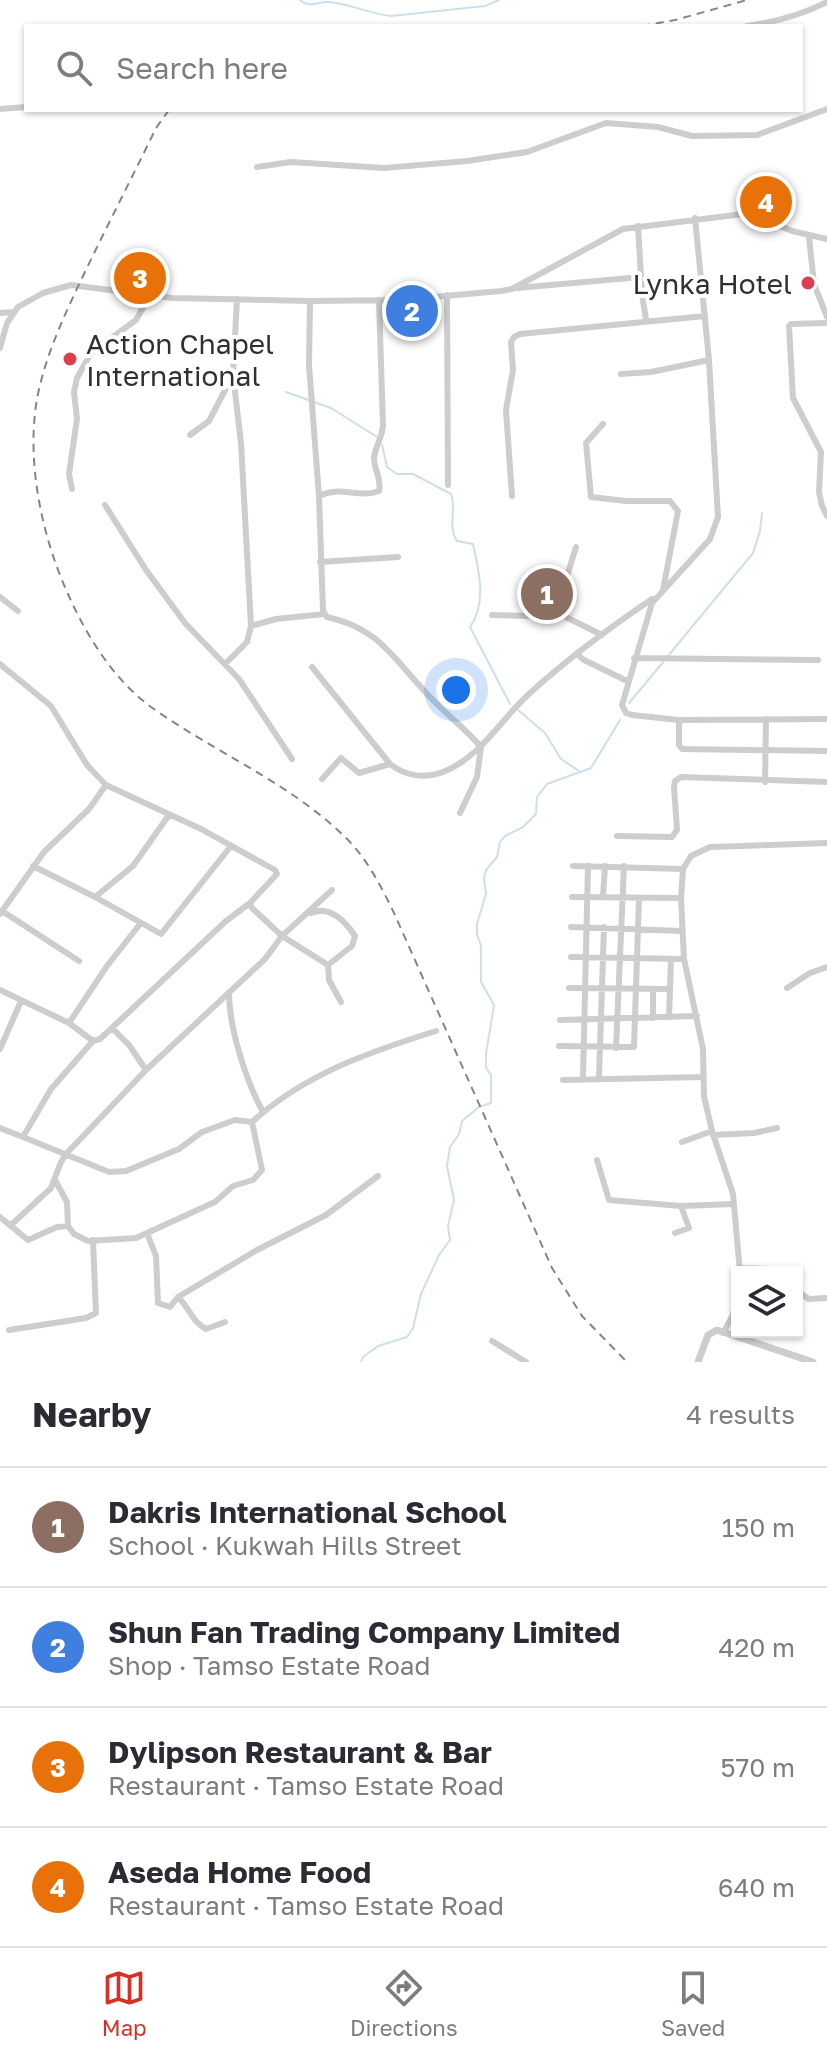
<!DOCTYPE html>
<meta charset="utf-8">
<style>
body{margin:0;font-family:"Golos Text",sans-serif;background:#f7f7f7;color:#2b2b33}
.controls{position:absolute;right:24px;bottom:24px;display:grid;overflow:hidden;border-radius:0px;box-shadow:0 2px 6px #0004}
.controls button{width:72px;height:72px;display:grid;place-items:center;padding:0;border:0;border-bottom:2px solid #e1e1e2;background:#fff;color:#2b2b33;font:40px sans-serif}
.you{position:absolute;left:456px;top:690px;width:28px;height:28px;margin:-20px;border:6px solid #fff;border-radius:50%;background:#1a73e8;box-shadow:0 0 0 12px #1a73e833}
.badge{display:grid;place-items:center;width:52px;height:52px;border-radius:50%;background:#d93025;color:#fff;font-size:26px;font-weight:700}
.pin{position:absolute;translate:-50% -50%;border:4px solid #fff;box-shadow:0 2px 8px #0006}
.list{margin:0;padding:0;list-style:none}
h2{display:flex;justify-content:space-between;align-items:center;height:104px;margin:0;padding:0 32px;font-size:34px}
h2 small{font-size:26px;font-weight:400;color:#7c7c81}
.list li{display:grid;grid-template-columns:52px 1fr auto;gap:24px;align-items:center;box-sizing:border-box;height:120px;padding:0 32px;border-top:2px solid #e1e1e2}
.list b{display:block;font-size:30px;white-space:nowrap}
.list p{margin:0;font-size:26px;white-space:nowrap;color:#7c7c81}
.list em{font-size:26px;font-style:normal;color:#7c7c81}
.icon{flex:none;width:44px;height:44px;fill:none;stroke:currentColor;stroke-width:2;stroke-linecap:round;stroke-linejoin:round}
.map{position:relative;flex:none;width:827px;height:1362px;overflow:hidden}
.search{position:absolute;background:#fff;box-shadow:0 2px 6px #0004;left:24px;right:24px;top:24px;height:88px;display:flex;align-items:center;gap:20px;box-sizing:border-box;padding:0 28px;border-radius:0px;color:#7c7c81;font-size:30px}
.sheet{height:584px;background:#fff}
nav{display:flex;justify-content:space-around;align-items:center;box-sizing:border-box;height:112px;border-top:2px solid #e1e1e2;background:#fff;font-size:22px;color:#7c7c81}
nav a{display:grid;justify-items:center;gap:4px}
nav .on{color:#d93025}
.map>svg:first-child{display:block}
.lines{fill:none;stroke-linecap:round;stroke-linejoin:round}
.stream{stroke:#cddfea;stroke-width:2}
.minor{stroke:#cdcdcd;stroke-width:6}
.tertiary{stroke:#cdcdcd;stroke-width:7}
.rail{stroke:#858585;stroke-width:2;stroke-dasharray:8 6;stroke-linecap:butt}
.poi-dot{fill:#da3f4b;stroke:#fff;stroke-width:3}
.labels{text-anchor:middle;dominant-baseline:central;stroke-width:8;stroke-linejoin:round;paint-order:stroke}
.poi-label{font-size:28px;fill:#303030;stroke:#fff;text-anchor:end}
</style>
<div class="map">
<svg width="827" height="1362" viewBox="0 0 827 1362">
<rect width="100%" height="100%" fill="#fff"/>
<g class="lines">
<path class="stream" d="M300,0C310,9 318,1 329,2C351,4 370,14 391,16L485,6L499,0
M286,392L331,408L377,437
M382,445L387,467L397,474H413L451,494C457,510 447,526 457,541L473,544C479,571 487,603 470,627L510,704
M668,656L753,553L760,531L762,513
M629,703L664,661
M518,710L545,733L561,759L579,771
M361,1362L363,1357L378,1346L407,1337L413,1328L421,1294L439,1255L450,1240L448,1226L454,1200L447,1166L450,1147L459,1134L462,1121L479,1107L491,1103V1075L486,1068V1054L494,1005L481,982V946L477,934V924L486,894L484,878L486,870L497,857L500,842L505,836L523,827L536,814L537,797L547,784L591,768L620,720"/>
<path class="minor" d="M747,26C775,22 802,15 827,2
M0,109L26,107
M257,167L291,162L384,168L467,161L527,152L606,123L658,127L692,136L757,135L827,109
M695,218L709,360L718,517L710,539L652,603L622,705L626,713L632,715L679,720L827,719
M638,226L642,293L646,320
M809,237L814,284L827,317
M517,288L641,277
M447,295L448,485
M310,301L309,365L319,496L323,611L327,617C381,628 396,663 432,699C448,716 466,729 481,747L477,777L460,813
M0,313L14,312
M827,323L791,324L789,326L793,398L821,452L819,492L822,506L827,516
M0,348L7,323L18,307L43,293L71,285L172,298L310,301L400,300L501,291L512,289L623,229L743,214L756,216L792,231L827,239
M621,374L651,372L709,360
M603,424L586,443L591,497L626,501H670L678,511L663,590
M190,435L209,421L233,375
M72,489L69,474L77,419L74,392L77,378L91,353L136,320L150,295
M319,496C340,485 359,499 379,491C382,479 374,470 374,458C375,447 382,438 383,426L379,300
M512,496L506,410L513,370L511,342L514,337L520,334L705,316
M105,505L146,570L185,623L239,679L292,759
M320,562L398,557
M0,597L18,611
M556,612L576,547
M492,615L531,616L556,612L602,635
M251,626L276,619L324,614
M577,654L584,660L627,681
M634,658L818,660
M226,663L247,642L251,626L241,443L233,375L237,299
M0,664L51,706L87,765L106,785L201,829L275,870L277,874L250,903L252,908L282,936L328,965
M312,667L390,764C405,776 424,779 443,772C481,757 500,720 529,694C567,659 609,628 652,599
M679,720V745L682,749L827,751
M322,779L341,758L359,773L390,764
M765,782L766,719
M617,836L672,837L677,830L674,787L675,781L681,777L827,782
M33,866L95,897L161,934L231,846
M573,866L683,869
M95,897L133,866L169,815
M572,897L681,898
M603,897L605,866
M250,903L226,921L100,1039L93,1041L51,1089L23,1137L109,1172L126,1171L179,1149L202,1132L235,1120L252,1122
M2,911L79,961
M311,913C330,905 345,921 355,936L352,946L328,965L329,980L341,1002
M0,914L44,852L89,809L106,785
M571,927L682,931
M571,957L684,959
M569,988L670,989
M787,988L810,973L827,967
M653,989V1018
M0,990L69,1023L93,1041
M229,992C229,1028 246,1081 263,1112
M669,1017L671,959
M560,1020L697,1016
M69,1023L107,966L140,924
M112,1028L129,1045L146,1070
M559,1046L634,1047L639,898
M616,1048L624,866
M0,1049L21,1001
M583,1077L588,866
M599,1077L604,927
M563,1080L703,1077
M252,1122C305,1074 369,1052 436,1031
M0,1128L23,1137
M713,1135L754,1133L777,1128
M682,1142L712,1131
M597,1160L609,1200L681,1206L733,1204
M55,1180L67,1202L68,1226
M0,1217L28,1240L57,1227L68,1226L74,1234L88,1241L136,1238L215,1202L233,1186L253,1180L262,1170L252,1122
M11,1225L51,1188L61,1162L66,1154L146,1070L265,959L282,936L332,890
M147,1233L156,1256L158,1303L170,1307L178,1297C189,1307 192,1322 206,1329L225,1322
M675,1233L689,1228L681,1206
M741,1268L769,1269L778,1272
M740,1272L733,1194L712,1131L704,1096L703,1049L684,959L681,898L683,869L691,856L710,847L827,843
M797,1291L809,1299L827,1298
M178,1297L257,1250L326,1215L378,1176
M9,1330L86,1318L96,1313L93,1240
M723,1333L733,1315L737,1291
M492,1341L526,1362"/>
<path class="tertiary" d="M698,1362L708,1335L717,1330L813,1362"/>
<path class="rail" d="M642,26L675,20L747,0
M169,110L156,128C127,188 96,247 68,308C55,337 43,367 37,399C26,462 42,537 68,594C87,637 115,682 154,709C216,753 290,783 345,837C366,857 381,886 394,913L552,1268L582,1316L627,1362"/>
</g>
<g class="poi-dot">
<circle cx="808" cy="283" r="8"/>
<circle cx="70" cy="359" r="8"/>
</g>
<g class="labels">
<g class="poi-label">
<text x="792" y="283">Lynka Hotel</text>
<text x="86" y="343" text-anchor="start">Action Chapel<tspan x="86" dy="32">International</tspan></text>
</g>
</g>
</svg>
<div class="controls">
<button><svg class="icon" aria-label="layers" viewBox="0 0 24 24"><path d="M12 4l9 5-9 5-9-5zM3 14l9 5 9-5"/></svg></button>
</div>
<div class="you"></div>
<div class="pin badge" style="left:547px;top:594px;background:#8d6e63">1</div>
<div class="pin badge" style="left:412px;top:311px;background:#3f7fe0">2</div>
<div class="pin badge" style="left:140px;top:278px;background:#e8710a">3</div>
<div class="pin badge" style="left:766px;top:202px;background:#e8710a">4</div>
<div class="search"><svg class="icon" aria-label="search" viewBox="0 0 24 24"><circle cx="10" cy="10" r="6"/><path d="M15 15l6 6"/></svg>Search here</div>
</div>
<section class="sheet">
<h2>Nearby<small>4 results</small></h2>
<ul class="list">
<li><span class="badge" style="background:#8d6e63">1</span><div><b>Dakris International School</b><p>School · Kukwah Hills Street</p></div><em>150 m</em></li>
<li><span class="badge" style="background:#3f7fe0">2</span><div><b>Shun Fan Trading Company Limited</b><p>Shop · Tamso Estate Road</p></div><em>420 m</em></li>
<li><span class="badge" style="background:#e8710a">3</span><div><b>Dylipson Restaurant &amp; Bar</b><p>Restaurant · Tamso Estate Road</p></div><em>570 m</em></li>
<li><span class="badge" style="background:#e8710a">4</span><div><b>Aseda Home Food</b><p>Restaurant · Tamso Estate Road</p></div><em>640 m</em></li>
</ul>
</section>
<nav>
<a class="on"><svg class="icon" aria-label="map" viewBox="0 0 24 24"><path d="M3 6l6-2 6 2 6-2v14l-6 2-6-2-6 2zM9 4v14M15 6v14"/></svg>Map</a>
<a><svg class="icon" aria-label="directions" viewBox="0 0 24 24"><path d="M12 3l9 9-9 9-9-9zM9 14v-3h6M13 9l2 2-2 2"/></svg>Directions</a>
<a><svg class="icon" aria-label="saved" viewBox="0 0 24 24"><path d="M7 4h10v16l-5-4-5 4z"/></svg>Saved</a>
</nav>
